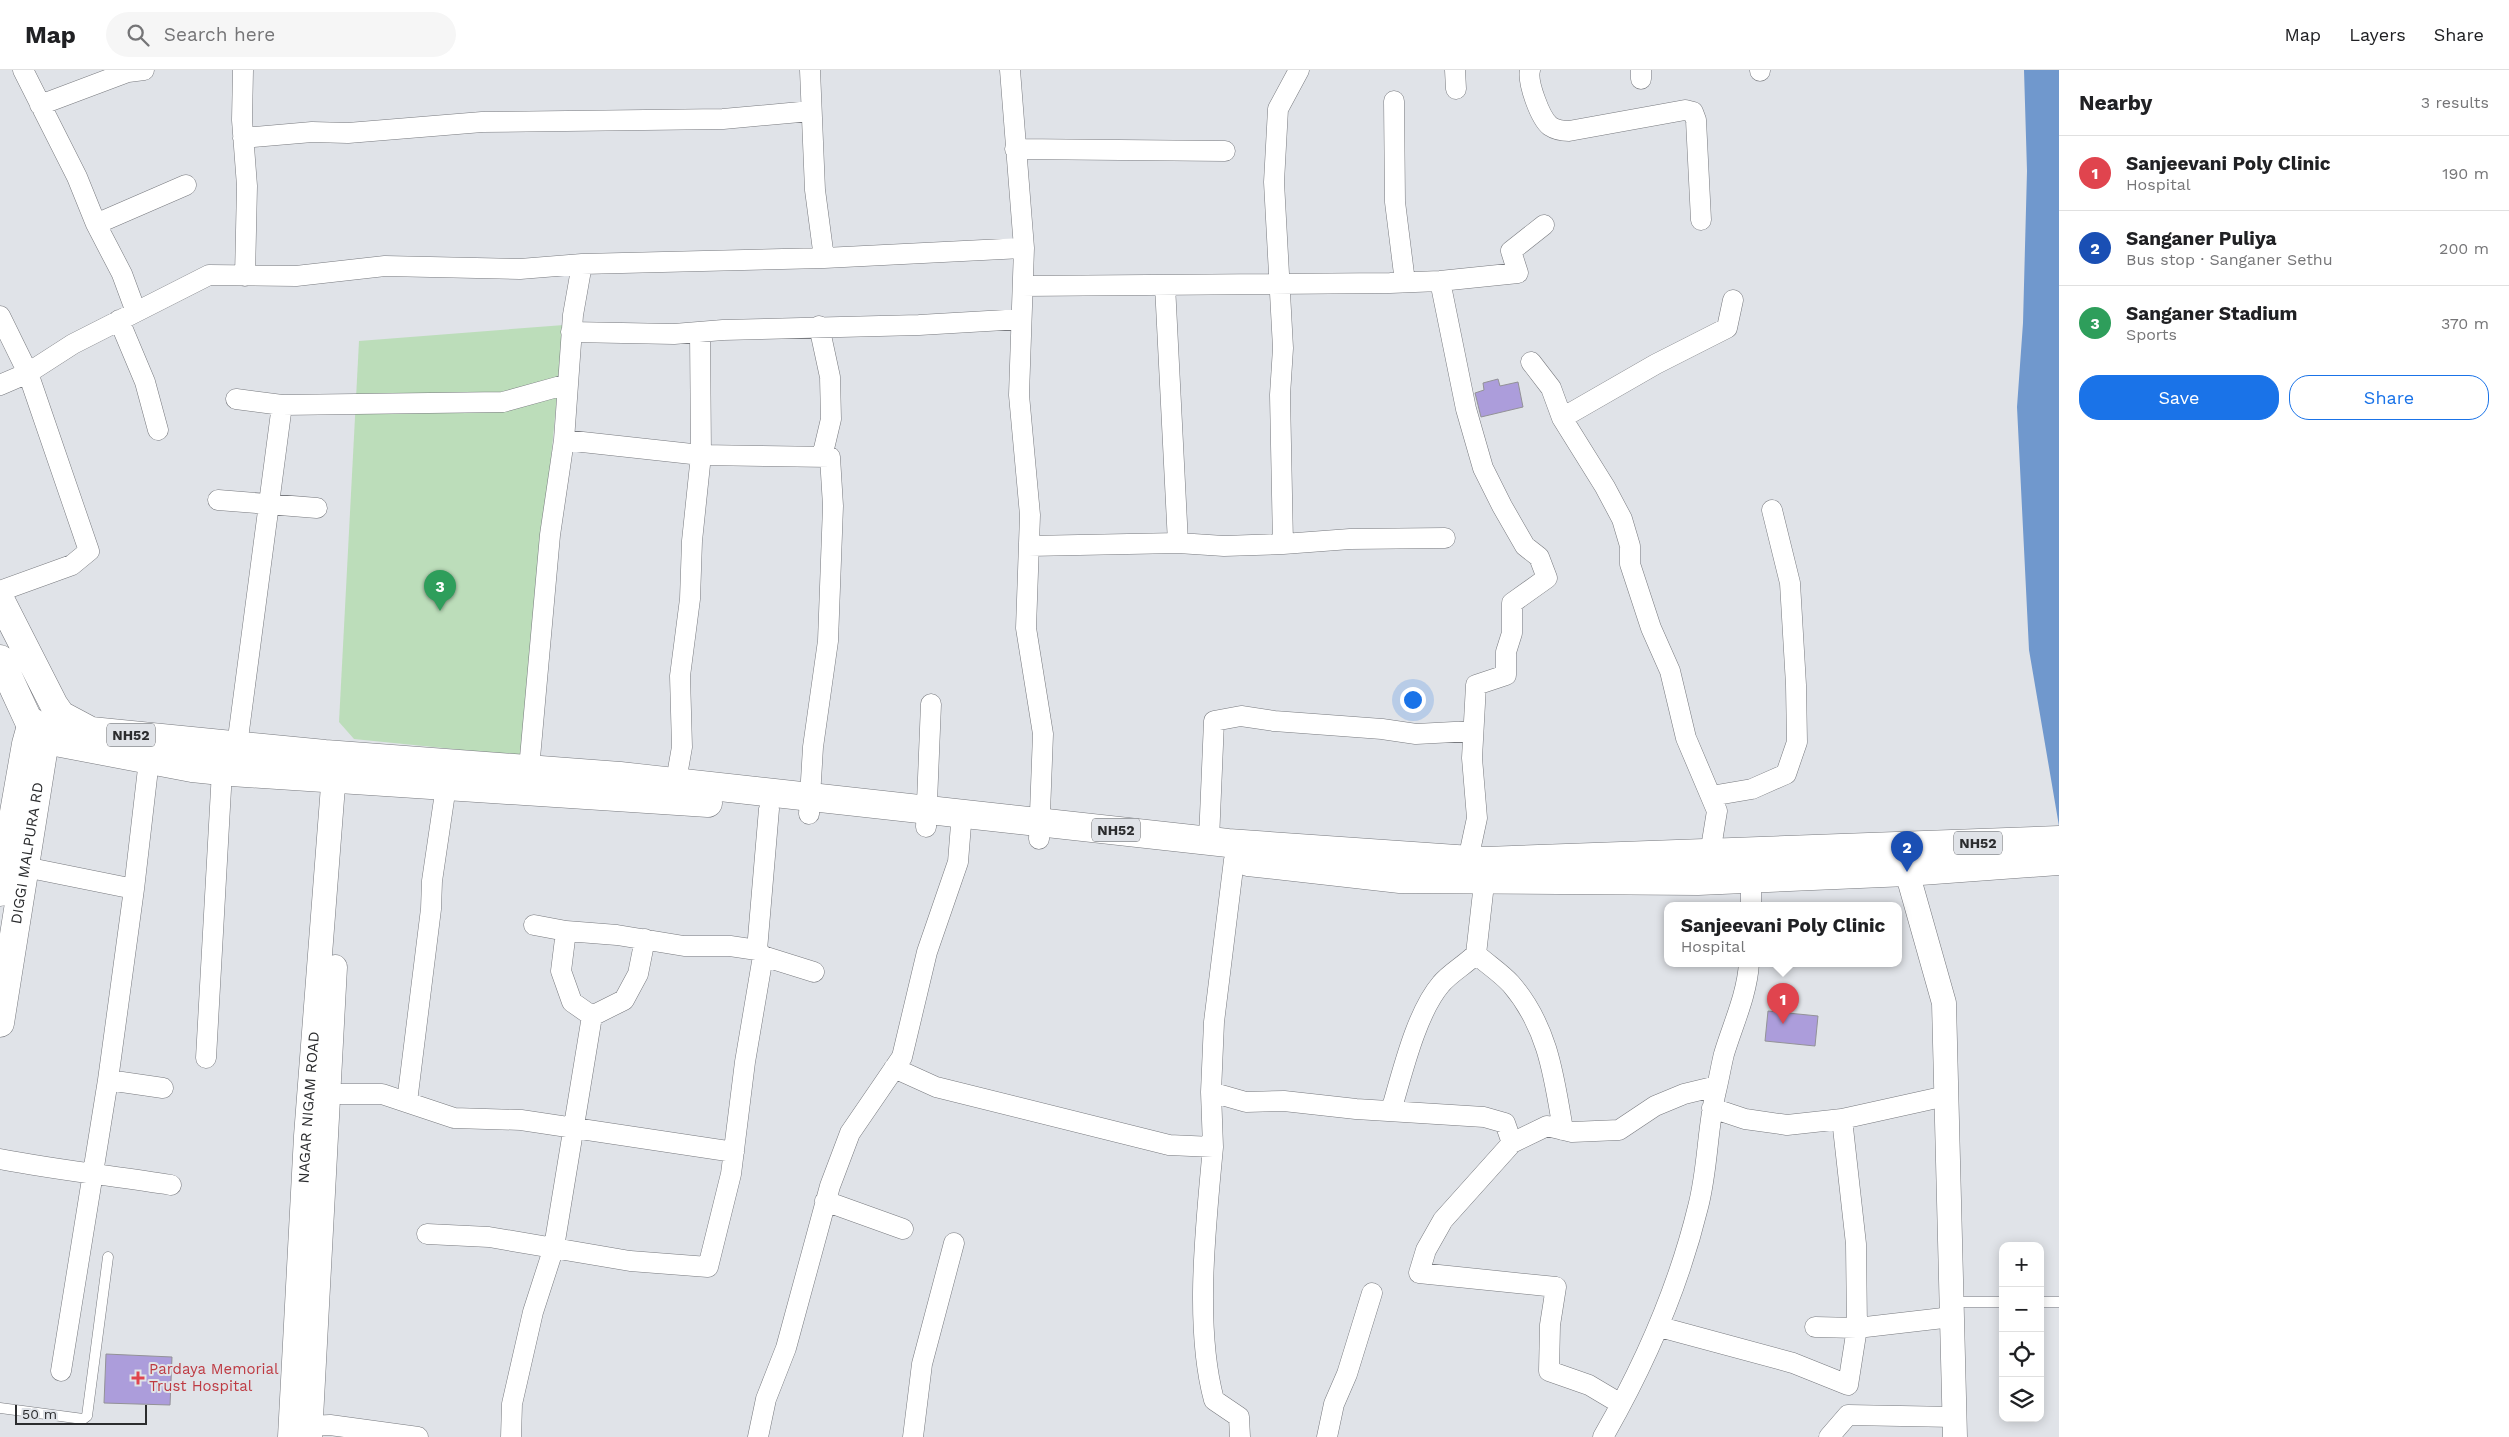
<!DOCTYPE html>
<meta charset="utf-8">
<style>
body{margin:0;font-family:"Work Sans",sans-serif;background:#f6f6f6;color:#202124}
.controls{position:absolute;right:15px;bottom:15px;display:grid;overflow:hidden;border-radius:10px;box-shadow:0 2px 12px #0003}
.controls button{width:45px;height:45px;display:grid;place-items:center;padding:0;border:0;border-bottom:1px solid #e0e0e0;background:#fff;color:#202124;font:25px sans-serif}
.scale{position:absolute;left:15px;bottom:12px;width:132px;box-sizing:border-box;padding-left:5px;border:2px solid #2b2c2e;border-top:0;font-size:14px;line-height:18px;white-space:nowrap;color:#2b2c2e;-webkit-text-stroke:4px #e0e3e8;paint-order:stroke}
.you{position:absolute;left:1412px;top:629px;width:18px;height:18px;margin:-12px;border:4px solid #fff;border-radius:50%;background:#1a73e8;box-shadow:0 0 0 8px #1a73e833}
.badge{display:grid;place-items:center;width:32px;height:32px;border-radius:50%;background:#1a73e8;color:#fff;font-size:16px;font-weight:700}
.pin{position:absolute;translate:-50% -41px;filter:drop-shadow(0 1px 2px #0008)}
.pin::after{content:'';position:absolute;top:26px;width:18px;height:15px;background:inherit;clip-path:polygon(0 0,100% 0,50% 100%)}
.popup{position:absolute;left:1664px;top:832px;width:238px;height:65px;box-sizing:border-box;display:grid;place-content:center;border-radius:10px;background:#fff;filter:drop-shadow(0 1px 4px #0005);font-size:16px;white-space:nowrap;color:#757577}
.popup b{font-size:19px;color:#202124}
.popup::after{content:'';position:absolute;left:50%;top:100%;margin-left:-10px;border:10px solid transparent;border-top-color:#fff}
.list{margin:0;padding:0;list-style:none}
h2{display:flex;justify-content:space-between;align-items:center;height:65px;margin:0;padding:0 20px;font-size:21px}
h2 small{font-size:16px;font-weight:400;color:#757577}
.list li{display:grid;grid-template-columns:32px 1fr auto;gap:15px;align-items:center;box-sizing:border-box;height:75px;padding:0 20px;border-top:1px solid #e0e0e0}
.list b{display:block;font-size:19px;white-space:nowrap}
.list p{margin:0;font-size:16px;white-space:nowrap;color:#757577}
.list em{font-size:16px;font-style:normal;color:#757577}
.actions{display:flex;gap:10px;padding:15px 20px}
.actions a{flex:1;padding:11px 0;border:1px solid #1a73e8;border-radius:20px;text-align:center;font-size:18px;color:#1a73e8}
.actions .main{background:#1a73e8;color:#fff}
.icon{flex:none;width:28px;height:28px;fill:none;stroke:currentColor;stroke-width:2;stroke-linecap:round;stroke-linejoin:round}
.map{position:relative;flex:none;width:2059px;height:1367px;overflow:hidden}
header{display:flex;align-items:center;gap:30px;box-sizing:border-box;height:70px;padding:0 25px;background:#fff;border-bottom:1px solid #e0e0e0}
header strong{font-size:24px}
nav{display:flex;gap:28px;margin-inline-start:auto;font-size:18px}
.search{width:350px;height:45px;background:#f6f6f6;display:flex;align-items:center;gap:12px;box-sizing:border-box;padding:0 18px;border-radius:28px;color:#757577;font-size:19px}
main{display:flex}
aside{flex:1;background:#fff}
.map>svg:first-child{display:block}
.green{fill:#bcddba}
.water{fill:#7098cd}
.building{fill:#ac9ddb;stroke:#939297}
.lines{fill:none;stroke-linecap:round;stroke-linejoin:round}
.service-casing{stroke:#77797e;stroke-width:11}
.minor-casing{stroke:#77797e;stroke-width:21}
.tertiary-casing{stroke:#77797e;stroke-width:25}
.primary-casing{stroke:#77797e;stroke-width:29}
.trunk-casing{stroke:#77797e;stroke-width:29}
.service{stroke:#fff;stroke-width:10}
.minor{stroke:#fff;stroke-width:20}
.tertiary{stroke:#fff;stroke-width:24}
.primary{stroke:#fff;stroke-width:28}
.trunk{stroke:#fff;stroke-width:28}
.health-dot{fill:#e0444e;stroke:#e0e3e8;stroke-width:2}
.labels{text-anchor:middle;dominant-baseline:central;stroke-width:4;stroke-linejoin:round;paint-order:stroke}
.shield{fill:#e0e3e8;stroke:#616366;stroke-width:1}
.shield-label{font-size:14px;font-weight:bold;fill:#2b2c2e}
.street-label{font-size:15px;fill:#2b2c2e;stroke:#e0e3e8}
.health-label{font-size:15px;fill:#be3a42;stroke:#e0e3e8;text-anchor:start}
</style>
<header>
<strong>Map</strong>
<div class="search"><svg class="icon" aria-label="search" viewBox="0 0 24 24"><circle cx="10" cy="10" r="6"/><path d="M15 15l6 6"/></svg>Search here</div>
<nav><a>Map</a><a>Layers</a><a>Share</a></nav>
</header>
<main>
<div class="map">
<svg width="2059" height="1367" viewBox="0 0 2059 1367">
<rect width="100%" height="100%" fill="#e0e3e8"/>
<path class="green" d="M564,255L522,686L354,669L339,652L359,271Z"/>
<path class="water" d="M2024,0H2059V756L2029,580L2017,337L2023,253L2027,101Z"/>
<path class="building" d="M1498,309L1500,316L1518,312L1523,337L1481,347L1475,323L1484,320L1483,313Z
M1768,941L1818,946L1815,976L1765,971Z
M106,1284L172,1287L170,1335L104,1333Z"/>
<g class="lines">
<defs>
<path id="service" d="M1951,1232H2003
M2040,1232H2059
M0,1338L83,1349L87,1346L108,1187"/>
<path id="minor" d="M23,0L77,107L96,154L122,204L136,242
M243,0L242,50L247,116L245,206
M810,0L815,120L824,188
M1010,0L1024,178L1019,325L1030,445L1026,558L1043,664L1039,769
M1299,0L1278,39L1274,112L1283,278L1280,325L1283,474L1350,469L1445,468
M1455,0L1456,19
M1530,0C1527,12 1540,48 1550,56C1556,60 1561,61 1569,61L1685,40L1693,42L1696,50L1701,150
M1760,0V1
M1641,9V0
M1394,31L1395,132L1405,212
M40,35L128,2L144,0
M243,68L312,62L348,63L482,52L723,49L811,41
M1015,79L1225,81
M96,154L186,115
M1440,211L1466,339L1483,398L1502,436L1525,476L1539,487L1547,508L1512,533V563L1506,582V605L1476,615L1472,688L1477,748L1468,790
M1165,215L1178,473
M1023,216L1390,213L1440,211L1518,203L1511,181L1544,155
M0,246L28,303L89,481L72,495L0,521
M119,250L145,312L158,360
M819,256L830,307L831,349L822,387
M571,262L674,264L723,260L919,255L1021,249
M1531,292L1551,318L1562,348L1605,417L1622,449L1630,476V494L1651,558L1670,601L1686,668L1717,741L1710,784
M0,315L28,303L73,274L209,205L296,206L385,196L520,199L582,194L824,188L1024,178
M236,329L282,335
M1562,348L1656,294L1727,258L1733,230
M564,370L701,385L830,387L833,436L828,571L813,677L809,744
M218,430L317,438
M1029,476L1178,473L1224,476L1283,474
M237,676L282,335L503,332L568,314
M529,699L550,465L564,370L573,245L582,194
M676,711L682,677L680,606L690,529L692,471L701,385L700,262
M1711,726L1752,719L1786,704L1797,672L1796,615L1790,513L1772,440
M926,757L931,634
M1209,770L1214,651L1241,646L1274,651L1382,659L1416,664L1473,661
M25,797L134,819L108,1010L61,1301
M1751,809V835
M134,819L149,690
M534,855L566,861
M1476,884C1487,894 1501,903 1511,914C1548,957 1554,1006 1563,1060
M763,886L814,902
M592,946L624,930L638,904L645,869
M206,988L222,701
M894,998L936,1017L1169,1075L1213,1077C1206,1154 1194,1256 1214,1330L1239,1347L1240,1367
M108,1010L163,1018
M1211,1022L1246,1032L1284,1031L1356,1039L1484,1047L1505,1053L1512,1073
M329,1024H382L454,1048L521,1050L734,1082
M1946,1026L1842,1049L1856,1174L1857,1258L1952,1247
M407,1032L431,839L432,811L446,716
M1712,1038L1745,1049L1787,1055L1842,1049
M1391,1041C1402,1004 1416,943 1441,914C1450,903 1465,895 1476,884L1485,805
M1213,1077L1211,1022L1214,952L1234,790
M0,1089C57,1100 114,1106 171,1115
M825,1131L903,1159
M427,1164L489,1167L630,1191L708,1197L731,1104L745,992L763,886L757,880L769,739
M1660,1257L1793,1293L1848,1315L1857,1258L1815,1257
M1621,1334L1589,1315L1549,1301L1550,1255L1556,1217L1419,1203L1426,1180L1443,1150L1512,1073L1547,1056L1572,1062L1619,1060L1655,1036L1684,1024L1717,1016
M310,1356L330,1355L418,1367
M511,1367L512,1334L533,1242L554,1177L592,946L572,932L561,901L566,861L617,865L684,876H730L757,880
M758,1367L766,1329L786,1278L830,1116L850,1063L902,987L927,882L958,792L962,742
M913,1367L922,1294L954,1173
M1327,1367L1334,1334L1347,1304L1372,1223
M1603,1367C1645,1294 1678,1219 1698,1137C1708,1099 1707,1059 1716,1021C1719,1009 1721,996 1724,984C1733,954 1747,925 1749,893
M1829,1367L1848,1345L1954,1347"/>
<g id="tertiary">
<path d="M1907,802L1944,933L1955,1367"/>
<path id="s1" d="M290,1367L306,1066L335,690"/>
<path d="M310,1367L335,897"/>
</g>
<g id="primary">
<path d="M0,822L26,674L31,656L34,653"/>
<path id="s2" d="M0,953L45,670L58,651"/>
</g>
<path id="trunk" d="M0,529L54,635L61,645L91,661L325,684L620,706L1228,773L1485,791L2059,770
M0,589L31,656L45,670L192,698L231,702L708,733
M1248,792L1400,809L1698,811L1907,802L2059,791"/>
</defs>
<use href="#service" class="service-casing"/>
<use href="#minor" class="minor-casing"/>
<use href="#tertiary" class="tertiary-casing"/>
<use href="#primary" class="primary-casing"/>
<use href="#trunk" class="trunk-casing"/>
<use href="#service" class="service"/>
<use href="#minor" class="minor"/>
<use href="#tertiary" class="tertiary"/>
<use href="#primary" class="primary"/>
<use href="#trunk" class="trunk"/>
</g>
<path class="health-dot" d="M135.5 1300.5h5v5h5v5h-5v5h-5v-5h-5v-5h5z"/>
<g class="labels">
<g class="shield">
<rect x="107" y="653.5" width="48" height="23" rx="4"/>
<rect x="1092" y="748.5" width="48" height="23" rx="4"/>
<rect x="1954" y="761.5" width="48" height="23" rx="4"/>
</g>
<g class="shield-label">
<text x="131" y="665">NH52</text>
<text x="1116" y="760">NH52</text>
<text x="1978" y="773">NH52</text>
</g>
<g class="street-label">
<text stroke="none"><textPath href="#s2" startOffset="172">DIGGI MALPURA RD</textPath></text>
<text stroke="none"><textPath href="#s1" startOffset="330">NAGAR NIGAM ROAD</textPath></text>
</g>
<g class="health-label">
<text x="149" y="1299">Pardaya Memorial<tspan x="149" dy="17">Trust Hospital</tspan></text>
</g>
</g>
</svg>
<div class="controls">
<button>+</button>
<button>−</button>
<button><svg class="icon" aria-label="locate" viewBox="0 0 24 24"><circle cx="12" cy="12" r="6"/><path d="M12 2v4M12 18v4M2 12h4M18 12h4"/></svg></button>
<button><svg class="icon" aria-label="layers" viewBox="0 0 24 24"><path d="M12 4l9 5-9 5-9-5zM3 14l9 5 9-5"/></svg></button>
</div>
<div class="scale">50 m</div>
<div class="you"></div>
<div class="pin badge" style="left:1783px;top:954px;background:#e0444e">1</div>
<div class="popup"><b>Sanjeevani Poly Clinic</b>Hospital</div>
<div class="pin badge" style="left:1907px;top:802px;background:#1a4fb4">2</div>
<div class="pin badge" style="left:440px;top:541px;background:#2e9e5b">3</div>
</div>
<aside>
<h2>Nearby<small>3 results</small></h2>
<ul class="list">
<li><span class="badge" style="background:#e0444e">1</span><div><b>Sanjeevani Poly Clinic</b><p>Hospital</p></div><em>190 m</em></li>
<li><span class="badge" style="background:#1a4fb4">2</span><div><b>Sanganer Puliya</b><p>Bus stop · Sanganer Sethu</p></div><em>200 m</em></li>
<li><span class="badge" style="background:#2e9e5b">3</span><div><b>Sanganer Stadium</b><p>Sports</p></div><em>370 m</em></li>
</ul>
<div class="actions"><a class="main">Save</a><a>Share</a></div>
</aside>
</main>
